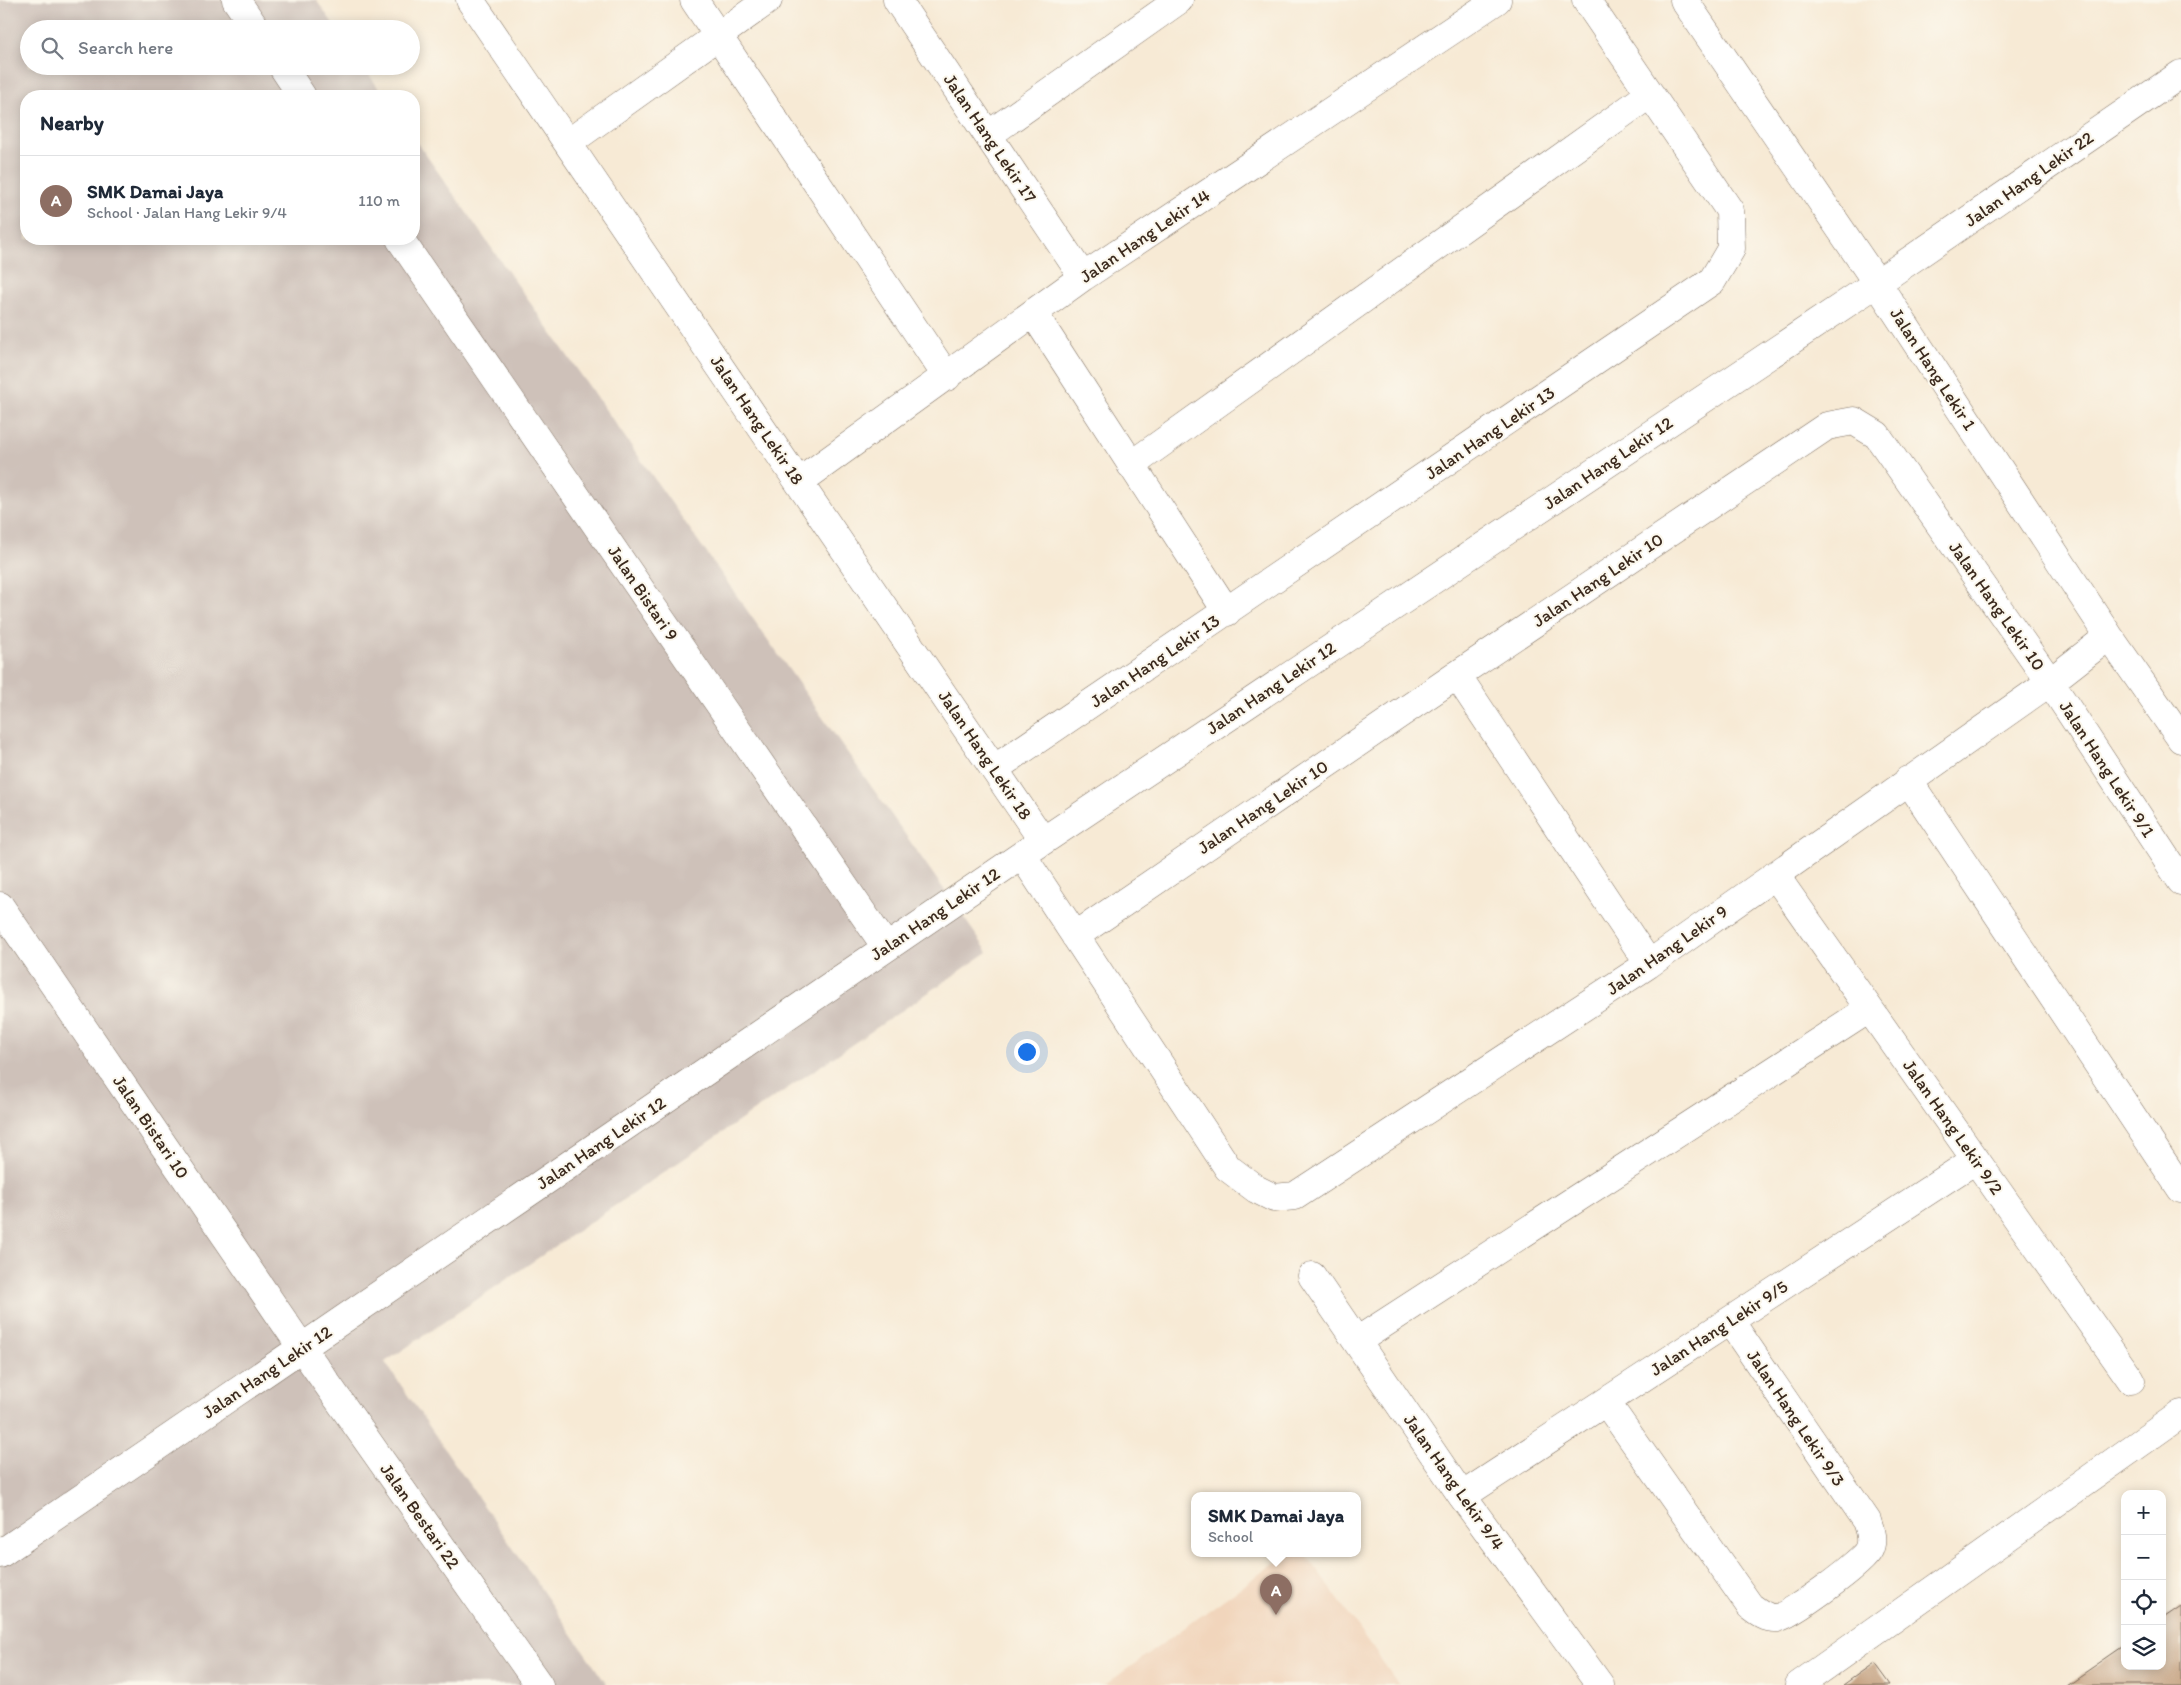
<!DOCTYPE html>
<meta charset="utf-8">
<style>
body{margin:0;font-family:Itim,sans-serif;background:#f6f6f7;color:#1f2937}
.controls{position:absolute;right:15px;bottom:15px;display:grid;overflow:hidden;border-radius:10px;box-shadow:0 2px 12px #0003}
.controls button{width:45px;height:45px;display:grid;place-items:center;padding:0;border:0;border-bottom:1px solid #e0e1e3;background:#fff;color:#1f2937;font:25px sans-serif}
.you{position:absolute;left:1026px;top:1051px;width:18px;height:18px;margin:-12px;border:4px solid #fff;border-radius:50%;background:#1a73e8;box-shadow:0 0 0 8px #1a73e833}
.badge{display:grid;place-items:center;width:32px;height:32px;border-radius:50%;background:#d93025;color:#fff;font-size:16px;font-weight:700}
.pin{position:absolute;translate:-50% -41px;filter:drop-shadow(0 1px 2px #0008)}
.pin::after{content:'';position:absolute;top:26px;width:18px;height:15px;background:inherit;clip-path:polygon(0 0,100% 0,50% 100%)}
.popup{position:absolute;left:1191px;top:1492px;width:170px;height:65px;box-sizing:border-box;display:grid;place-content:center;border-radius:10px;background:#fff;filter:drop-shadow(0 1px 4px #0005);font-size:16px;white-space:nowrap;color:#747a83}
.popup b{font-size:19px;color:#1f2937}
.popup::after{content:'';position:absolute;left:50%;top:100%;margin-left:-10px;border:10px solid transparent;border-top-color:#fff}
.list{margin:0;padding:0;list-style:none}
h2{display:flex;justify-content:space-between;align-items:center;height:65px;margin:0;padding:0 20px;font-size:21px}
h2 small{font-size:16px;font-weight:400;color:#747a83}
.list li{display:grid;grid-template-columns:32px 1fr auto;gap:15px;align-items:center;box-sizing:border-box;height:90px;padding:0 20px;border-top:1px solid #e0e1e3}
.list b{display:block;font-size:19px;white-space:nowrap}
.list p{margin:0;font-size:16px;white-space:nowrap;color:#747a83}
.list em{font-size:16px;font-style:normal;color:#747a83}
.icon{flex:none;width:28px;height:28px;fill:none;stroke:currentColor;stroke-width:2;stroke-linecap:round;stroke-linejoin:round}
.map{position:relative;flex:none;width:2181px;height:1685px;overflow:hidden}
.search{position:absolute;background:#fff;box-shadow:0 2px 12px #0003;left:20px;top:20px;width:400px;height:55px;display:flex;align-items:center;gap:12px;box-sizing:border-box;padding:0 18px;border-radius:28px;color:#747a83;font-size:19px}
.panel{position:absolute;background:#fff;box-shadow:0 2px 12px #0003;left:20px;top:90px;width:400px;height:155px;border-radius:20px}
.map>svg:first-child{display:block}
.built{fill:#f1d5bc}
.industrial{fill:#cec1b9}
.building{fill:#c39f7e}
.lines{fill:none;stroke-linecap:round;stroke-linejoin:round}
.minor-casing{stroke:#7d6d5e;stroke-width:29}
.minor{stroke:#fff;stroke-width:28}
.labels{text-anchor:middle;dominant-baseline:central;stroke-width:4;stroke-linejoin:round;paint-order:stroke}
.street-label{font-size:18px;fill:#3b2a1e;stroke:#fbf7ec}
</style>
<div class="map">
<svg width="2181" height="1685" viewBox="0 0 2181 1685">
<rect width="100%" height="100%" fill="#fbf7ec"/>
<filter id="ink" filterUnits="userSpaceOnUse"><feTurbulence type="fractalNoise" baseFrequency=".02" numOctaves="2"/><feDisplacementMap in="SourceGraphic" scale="10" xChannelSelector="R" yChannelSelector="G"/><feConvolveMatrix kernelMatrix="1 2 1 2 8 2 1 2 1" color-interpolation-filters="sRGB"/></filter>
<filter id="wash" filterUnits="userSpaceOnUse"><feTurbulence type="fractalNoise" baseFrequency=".0096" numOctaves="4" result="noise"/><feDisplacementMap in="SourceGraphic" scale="20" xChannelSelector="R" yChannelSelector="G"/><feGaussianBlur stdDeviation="1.12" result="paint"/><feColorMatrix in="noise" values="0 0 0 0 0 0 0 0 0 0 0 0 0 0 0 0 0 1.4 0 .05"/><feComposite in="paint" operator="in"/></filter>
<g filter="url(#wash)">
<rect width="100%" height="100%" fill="#f7ead5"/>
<path class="built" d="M1287,1554H1306L1399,1685H1105Z"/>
<path class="industrial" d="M0,0H316L337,29H29V66H363L384,96H26V239H414V138L988,952L385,1362L607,1685H0Z"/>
<g id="blocks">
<path class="building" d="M2181,1606V1685H2067L2125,1645V1666H2162V1619Z
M1874,1663L1890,1685H1843Z"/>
</g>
</g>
<g filter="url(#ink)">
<use href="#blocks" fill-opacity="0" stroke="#7d6d5e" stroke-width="1"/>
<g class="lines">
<defs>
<path id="minor" d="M236,0L256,29
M470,0L1043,841
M694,0L947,377
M897,0L1083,277
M1684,0L1877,283L2109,636L2181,739
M282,66L302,96
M988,135L1179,0
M568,143L768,0
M400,239L886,947
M1034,314L1227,612
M1131,465L1650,94
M799,482L1083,277L1497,0
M1457,675L1649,964
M994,769L1712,281L1731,249L1730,211L1586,0
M1908,780L2181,1189
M1022,855L1228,1168L1256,1189L1274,1198L1295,1196L1649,964L2050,682L2109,636
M1775,875L2131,1380
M0,906L302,1348L539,1685
M1075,936L1457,675L1827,426L1854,421L1877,435L2050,682L2181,881
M1312,1276L1462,1496L1600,1685
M1357,1341L1869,1009
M1606,1402L1750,1606C1758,1612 1766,1619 1777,1618C1791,1615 1863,1563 1869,1550C1874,1540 1870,1530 1867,1521L1730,1321
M1462,1496L1975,1160
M0,1554L1022,855L1877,283L2181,74
M1799,1685L2181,1414"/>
</defs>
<use href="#minor" class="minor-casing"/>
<use href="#minor" class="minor"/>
</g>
</g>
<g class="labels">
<g class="street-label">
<text transform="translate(990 138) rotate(56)">Jalan Hang Lekir 17</text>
<text transform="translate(2029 179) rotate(-35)">Jalan Hang Lekir 22</text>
<text transform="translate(1145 236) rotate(-34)">Jalan Hang Lekir 14</text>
<text transform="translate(1933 369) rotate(57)">Jalan Hang Lekir 1</text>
<text transform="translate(757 420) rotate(56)">Jalan Hang Lekir 18</text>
<text transform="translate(1490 433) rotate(-34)">Jalan Hang Lekir 13</text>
<text transform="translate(1608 463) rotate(-34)">Jalan Hang Lekir 12</text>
<text transform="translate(1598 580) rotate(-34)">Jalan Hang Lekir 10</text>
<text transform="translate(643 593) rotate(56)">Jalan Bistari 9</text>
<text transform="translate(1997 606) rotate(55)">Jalan Hang Lekir 10</text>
<text transform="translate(1155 661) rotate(-34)">Jalan Hang Lekir 13</text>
<text transform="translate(1271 688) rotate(-34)">Jalan Hang Lekir 12</text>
<text transform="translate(985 755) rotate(56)">Jalan Hang Lekir 18</text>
<text transform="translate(2107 769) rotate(57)">Jalan Hang Lekir 9/1</text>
<text transform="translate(1263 807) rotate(-34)">Jalan Hang Lekir 10</text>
<text transform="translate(935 914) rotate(-34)">Jalan Hang Lekir 12</text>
<text transform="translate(1667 950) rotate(-35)">Jalan Hang Lekir 9</text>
<text transform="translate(151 1127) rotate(56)">Jalan Bistari 10</text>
<text transform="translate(1953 1127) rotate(55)">Jalan Hang Lekir 9/2</text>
<text transform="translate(601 1143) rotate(-34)">Jalan Hang Lekir 12</text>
<text transform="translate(1719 1328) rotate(-33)">Jalan Hang Lekir 9/5</text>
<text transform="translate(267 1372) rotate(-34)">Jalan Hang Lekir 12</text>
<text transform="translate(1796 1418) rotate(56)">Jalan Hang Lekir 9/3</text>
<text transform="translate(1454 1482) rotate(55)">Jalan Hang Lekir 9/4</text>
<text transform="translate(420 1516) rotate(55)">Jalan Bestari 22</text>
</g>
</g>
</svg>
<div class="controls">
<button>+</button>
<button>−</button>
<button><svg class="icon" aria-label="locate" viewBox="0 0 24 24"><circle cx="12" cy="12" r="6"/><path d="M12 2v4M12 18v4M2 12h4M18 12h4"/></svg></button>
<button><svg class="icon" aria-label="layers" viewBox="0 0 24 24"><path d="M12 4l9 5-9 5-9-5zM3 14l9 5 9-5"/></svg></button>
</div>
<div class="you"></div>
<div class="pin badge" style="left:1276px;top:1615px;background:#8d6e63">A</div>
<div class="popup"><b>SMK Damai Jaya</b>School</div>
<div class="search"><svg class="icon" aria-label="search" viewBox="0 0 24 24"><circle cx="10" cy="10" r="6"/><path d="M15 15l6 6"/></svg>Search here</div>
<section class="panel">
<h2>Nearby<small></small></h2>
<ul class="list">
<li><span class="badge" style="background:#8d6e63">A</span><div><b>SMK Damai Jaya</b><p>School · Jalan Hang Lekir 9/4</p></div><em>110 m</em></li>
</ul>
</section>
</div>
